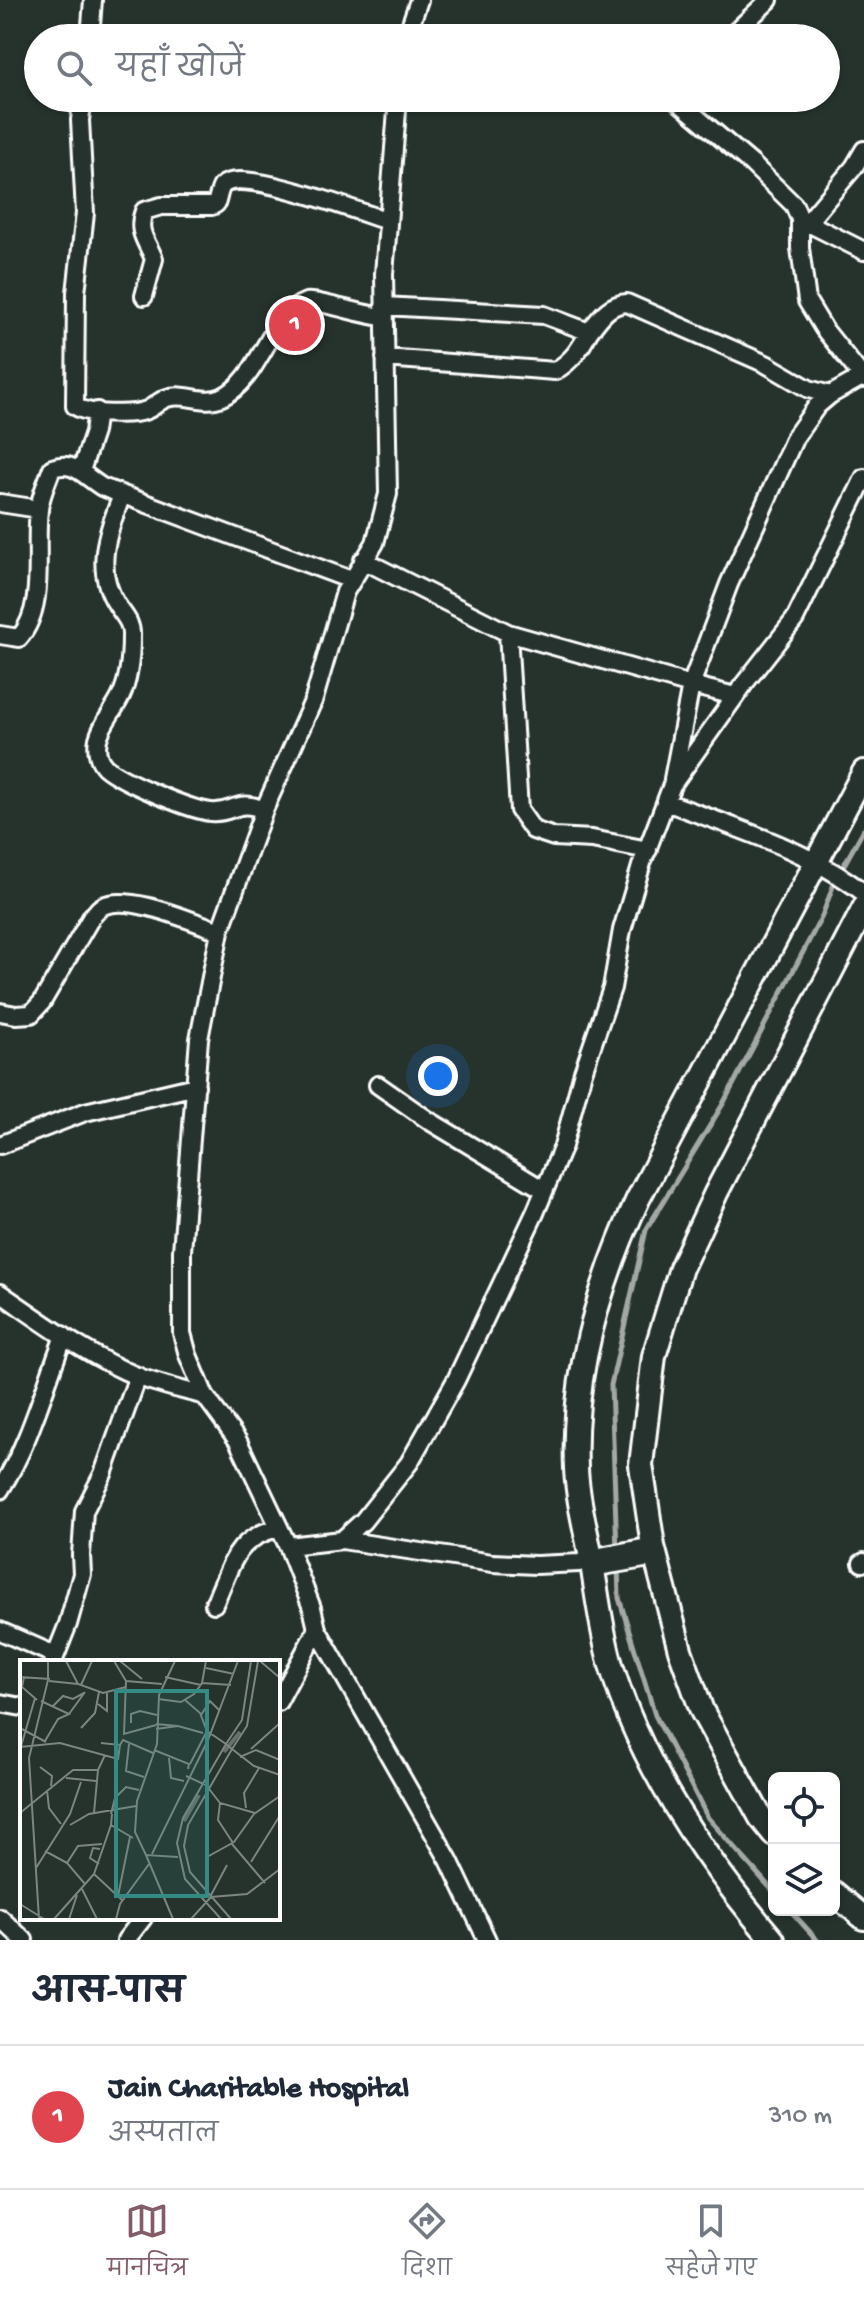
<!DOCTYPE html>
<html lang="hi">
<meta charset="utf-8">
<style>
body{margin:0;font-family:"Gochi Hand","Playpen Sans Deva",sans-serif;background:#f6f6f7;color:#1f2937}
.controls{position:absolute;right:24px;bottom:24px;display:grid;overflow:hidden;border-radius:12px;box-shadow:0 2px 6px #0004}
.controls button{width:72px;height:72px;display:grid;place-items:center;padding:0;border:0;border-bottom:2px solid #e0e1e3;background:#fff;color:#1f2937;font:40px sans-serif}
.you{position:absolute;left:438px;top:1076px;width:28px;height:28px;margin:-20px;border:6px solid #fff;border-radius:50%;background:#1a73e8;box-shadow:0 0 0 12px #1a73e833}
.badge{display:grid;place-items:center;width:52px;height:52px;border-radius:50%;background:#845c67;color:#fff;font-size:26px;font-weight:700}
.pin{position:absolute;translate:-50% -50%;border:4px solid #fff;box-shadow:0 2px 8px #0006}
.list{margin:0;padding:0;list-style:none}
h2{display:flex;justify-content:space-between;align-items:center;height:104px;margin:0;padding:0 32px;font-size:34px}
h2 small{font-size:26px;font-weight:400;color:#747a83}
.list li{display:grid;grid-template-columns:52px 1fr auto;gap:24px;align-items:center;box-sizing:border-box;height:144px;padding:0 32px;border-top:2px solid #e0e1e3}
.list b{display:block;font-size:30px;white-space:nowrap}
.list p{margin:0;font-size:26px;white-space:nowrap;color:#747a83}
.list em{font-size:26px;font-style:normal;color:#747a83}
.icon{flex:none;width:44px;height:44px;fill:none;stroke:currentColor;stroke-width:2;stroke-linecap:round;stroke-linejoin:round}
.map{position:relative;flex:none;width:864px;height:1940px;overflow:hidden}
.search{position:absolute;background:#fff;box-shadow:0 2px 6px #0004;left:24px;right:24px;top:24px;height:88px;display:flex;align-items:center;gap:20px;box-sizing:border-box;padding:0 28px;border-radius:44px;color:#747a83;font-size:30px}
.sheet{height:248px;background:#fff}
nav{display:flex;justify-content:space-around;align-items:center;box-sizing:border-box;height:112px;border-top:2px solid #e0e1e3;background:#fff;font-size:22px;color:#747a83}
nav a{display:grid;justify-items:center;gap:4px}
nav .on{color:#845c67}
.map>svg:first-child{display:block}
.lines{fill:none;stroke-linecap:round;stroke-linejoin:round}
.stream{stroke:#a4a9a7;stroke-width:5}
.building{fill:#515c57;stroke:#fff;stroke-width:2}
.street-casing{stroke:#fff;stroke-width:22}
.secondary-casing{stroke:#fff;stroke-width:28}
.street{stroke:#26332d;stroke-width:16}
.secondary{stroke:#26332d;stroke-width:22}
.inset-river{fill:none;stroke:#67706c;stroke-width:4}
.inset-road{fill:none;stroke:#7d8581;stroke-width:2}
.view{fill:#338b84;fill-opacity:0.15;stroke:#338b84;stroke-width:4}
.inset-edge{fill:none;stroke:#fff;stroke-width:4}
</style>
<div class="map">
<svg width="864" height="1940" viewBox="0 0 864 1940">
<rect width="100%" height="100%" fill="#26332d"/>
<filter id="ink" filterUnits="userSpaceOnUse"><feTurbulence type="fractalNoise" baseFrequency=".0125" numOctaves="2"/><feDisplacementMap in="SourceGraphic" scale="16" xChannelSelector="R" yChannelSelector="G"/><feConvolveMatrix kernelMatrix="1 2 1 2 8 2 1 2 1" color-interpolation-filters="sRGB"/></filter>
<g filter="url(#ink)">
<g class="lines">
<path class="stream" d="M617,1551L611,1385L646,1230L723,1104L822,916L835,881L864,829
M618,1565L619,1598L655,1715L708,1818L774,1892
M790,1910L817,1940"/>
</g>
<path class="building" d="M298,309L311,318L295,342L282,333Z"/>
<g class="lines">
<defs>
<path id="street" d="M90,38L93,0
M406,38L419,0
M729,38L769,0
M83,98L80,120L85,213L76,293L75,406C88,415 132,416 147,410C154,407 160,400 167,398C185,392 204,405 222,397C261,379 268,316 306,302C313,299 368,316 383,317
M551,98H613
M674,98L752,164L794,205L800,219V248L807,301L824,329L864,379
M800,219L864,251
M807,223L854,167L864,150
M144,296L154,259C147,241 136,232 144,211L161,206H212L216,204C218,199 219,190 222,186C240,166 362,213 387,221
M384,306L544,315L589,332C580,349 572,361 555,371L385,358
M589,332C600,318 608,304 627,303L766,364L809,389L830,395
M81,471L94,432L97,411
M122,495C108,532 93,568 117,605C124,616 132,622 131,637C131,655 129,679 121,696C114,711 102,723 98,739C96,749 98,760 105,767C121,781 190,810 211,812C234,814 236,798 264,810
M0,503L39,509
M363,560L508,633L691,685L673,779
M508,633L519,810L533,830L554,837L592,839L648,850
M0,635L19,638C47,606 34,550 39,510C40,497 47,482 52,468C74,460 84,476 102,487L351,580
M735,696L691,685L729,584L795,437L817,406L830,395L862,377
M666,802C733,827 807,849 864,893
M0,1012L16,1015L31,1014L42,1002L92,916C93,916 100,907 101,907C128,892 192,922 220,931
M378,1085L428,1120L544,1190
M0,1145L85,1112L196,1086
M0,1293C44,1323 89,1357 139,1377C161,1385 183,1390 205,1396
M0,1490C30,1443 44,1388 64,1336
M342,1540L363,1521L409,1463L456,1380L535,1213L563,1146L583,1072L612,988L622,930L642,863L672,785L744,684L795,619L864,478
M288,1546L238,1441L205,1396L188,1355L182,1333V1251L199,1039L220,931L264,810L314,699L345,592L375,543L388,494L384,274L398,98
M862,1563L864,1562
M603,1566L656,1557
M214,1604C232,1566 233,1539 278,1528
M0,1631L55,1655
M53,1662L68,1624L82,1574L81,1555L84,1511L103,1474L138,1376
M278,1702L317,1629
M0,1703L22,1707
M0,1918L24,1940
M126,1940L143,1918
M487,1940L449,1860L317,1629L312,1608L288,1546L342,1540L492,1563L536,1565L579,1563L600,1556L653,1546"/>
<path id="secondary" d="M774,1834L761,1818L702,1711L680,1650L653,1546L641,1465L654,1356L681,1268L716,1193L864,908
M834,1893L864,1918
M773,1940C705,1860 641,1766 611,1665C602,1633 598,1602 593,1570C588,1536 577,1502 576,1468C572,1374 599,1283 638,1199L864,772"/>
</defs>
<use href="#street" class="street-casing"/>
<use href="#secondary" class="secondary-casing"/>
<use href="#street" class="street"/>
<use href="#secondary" class="secondary"/>
</g>
</g>
<g transform="translate(20 1660)">
<rect width="260" height="260" fill="#26332d"/>
<path class="inset-river" d="M204,92L220,72M164,161L179,135"/>
<path class="inset-road" d="M46,1L58,24L83,33L106,27M94,1L106,21L104,74L136,65M100,1L122,19M231,1L222,60L206,84L212,89L227,66L238,1M240,1L260,18M186,8L214,14M0,17L30,19M4,17L2,27L17,40M145,17L181,25M29,21L58,24M106,21L142,24M182,23L211,25M61,25L72,1M138,39L161,42L174,34L182,23L186,1M165,40L180,53L187,71L206,84L163,158L157,183L165,219L201,259M21,41L49,54L38,59L25,81M78,44L87,51V32M33,46L43,36L53,39L64,33M49,54L65,32M181,55L190,41L200,51M111,63V54L120,51L137,55M136,64L158,66L136,69M158,66L183,73M0,68L26,82M61,68L75,53L79,32M81,83L100,85L103,80L133,93M109,84L106,111L124,117M0,87L40,83L98,99L100,85M231,89L260,63M0,90L15,38M134,90L169,104L168,109M220,97L236,90L260,100M149,98L151,118L164,121M170,104L187,71M20,107L32,116L31,126M166,116L186,125L200,143L235,153M46,118L76,121M27,130L29,148L41,164M200,143L198,160L213,183M226,148L224,133L239,108M0,153L53,110H78L85,95M74,153L78,110M91,154L95,138L106,127L119,130M92,154L91,165L113,178M50,165L69,154L116,146M212,184L245,223M25,191L47,203M132,194L188,80L218,1M126,195L115,172L117,141L137,84L139,35L155,1M187,197L214,182L234,154L260,136M231,202L259,157M79,204L70,198L73,188L80,189M16,208L50,154L61,122M74,214L91,165M65,224L47,203L58,186L82,184M62,229L77,259M98,236L110,177M190,237L207,205M0,244L24,259M19,259L9,98L28,20V1M34,259L74,214L103,241M49,259L57,235M96,259L100,244L129,204M153,259L126,195L158,197M171,259L191,237L227,234L260,209M211,259L170,212L164,186L168,165L212,89L234,106L260,115"/>
<path class="view" d="M96,31H187V236H96Z"/>
<rect width="260" height="260" class="inset-edge"/>
</g>
</svg>
<div class="controls">
<button><svg class="icon" aria-label="locate" viewBox="0 0 24 24"><circle cx="12" cy="12" r="6"/><path d="M12 2v4M12 18v4M2 12h4M18 12h4"/></svg></button>
<button><svg class="icon" aria-label="layers" viewBox="0 0 24 24"><path d="M12 4l9 5-9 5-9-5zM3 14l9 5 9-5"/></svg></button>
</div>
<div class="you"></div>
<div class="pin badge" style="left:295px;top:325px;background:#e0444e">1</div>
<div class="search"><svg class="icon" aria-label="search" viewBox="0 0 24 24"><circle cx="10" cy="10" r="6"/><path d="M15 15l6 6"/></svg>यहाँ खोजें</div>
</div>
<section class="sheet">
<h2>आस-पास<small></small></h2>
<ul class="list">
<li><span class="badge" style="background:#e0444e">1</span><div><b>Jain Charitable Hospital</b><p>अस्पताल</p></div><em>310 m</em></li>
</ul>
</section>
<nav>
<a class="on"><svg class="icon" aria-label="map" viewBox="0 0 24 24"><path d="M3 6l6-2 6 2 6-2v14l-6 2-6-2-6 2zM9 4v14M15 6v14"/></svg>मानचित्र</a>
<a><svg class="icon" aria-label="directions" viewBox="0 0 24 24"><path d="M12 3l9 9-9 9-9-9zM9 14v-3h6M13 9l2 2-2 2"/></svg>दिशा</a>
<a><svg class="icon" aria-label="saved" viewBox="0 0 24 24"><path d="M7 4h10v16l-5-4-5 4z"/></svg>सहेजे गए</a>
</nav>
